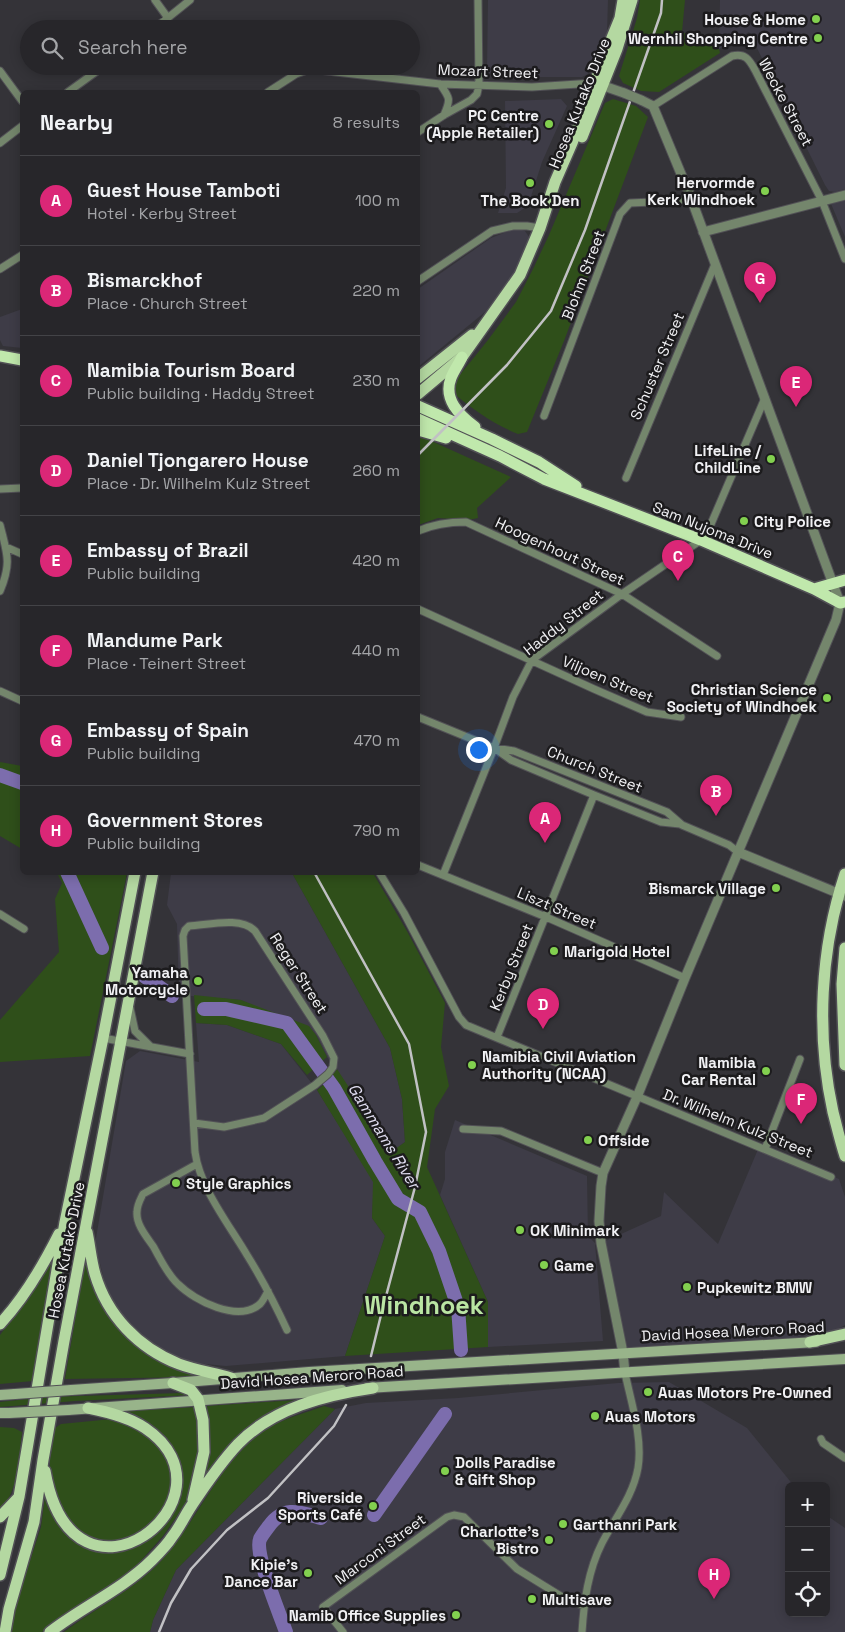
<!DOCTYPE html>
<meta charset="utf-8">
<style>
body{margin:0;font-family:"Space Grotesk",sans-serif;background:#2f2e32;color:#f1f3f6}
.controls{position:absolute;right:15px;bottom:15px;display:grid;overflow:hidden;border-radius:8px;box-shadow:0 2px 12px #0003}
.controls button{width:45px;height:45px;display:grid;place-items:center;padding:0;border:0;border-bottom:1px solid #434347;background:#27262a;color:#f1f3f6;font:25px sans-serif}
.you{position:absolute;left:478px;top:749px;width:18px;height:18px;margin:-12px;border:4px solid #fff;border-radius:50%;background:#1a73e8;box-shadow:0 0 0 8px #1a73e833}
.badge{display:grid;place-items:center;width:32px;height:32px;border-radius:50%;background:#db2777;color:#fff;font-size:16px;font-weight:700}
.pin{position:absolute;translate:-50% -41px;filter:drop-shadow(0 1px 2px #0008)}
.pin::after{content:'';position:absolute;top:26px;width:18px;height:15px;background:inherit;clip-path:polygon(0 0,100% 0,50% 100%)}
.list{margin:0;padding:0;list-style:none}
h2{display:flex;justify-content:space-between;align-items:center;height:65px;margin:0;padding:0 20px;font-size:21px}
h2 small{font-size:16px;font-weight:400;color:#a4a5a8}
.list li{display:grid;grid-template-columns:32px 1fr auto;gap:15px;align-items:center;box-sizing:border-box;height:90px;padding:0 20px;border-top:1px solid #434347}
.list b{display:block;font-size:19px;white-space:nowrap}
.list p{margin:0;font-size:16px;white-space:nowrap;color:#a4a5a8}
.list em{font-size:16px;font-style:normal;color:#a4a5a8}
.icon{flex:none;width:28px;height:28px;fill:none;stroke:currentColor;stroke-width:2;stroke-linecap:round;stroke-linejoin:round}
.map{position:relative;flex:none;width:845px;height:1632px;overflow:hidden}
.search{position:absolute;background:#27262a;box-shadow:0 2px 12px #0003;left:20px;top:20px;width:400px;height:55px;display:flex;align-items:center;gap:12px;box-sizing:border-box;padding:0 18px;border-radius:28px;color:#a4a5a8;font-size:19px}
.panel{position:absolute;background:#27262a;box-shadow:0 2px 12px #0003;left:20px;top:90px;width:400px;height:785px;border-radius:8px}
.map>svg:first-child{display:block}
.built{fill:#3e3c47}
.green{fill:#2f4f1a}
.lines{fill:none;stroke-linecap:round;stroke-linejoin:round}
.river{stroke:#7c6dad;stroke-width:14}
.minor-casing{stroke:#525156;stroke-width:9}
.tertiary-casing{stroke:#525156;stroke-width:11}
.secondary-casing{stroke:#525156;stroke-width:12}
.primary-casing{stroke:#525156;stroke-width:14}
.trunk-casing{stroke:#525156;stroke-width:14}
.minor{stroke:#74866c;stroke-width:7}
.tertiary{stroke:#74866c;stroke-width:9}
.secondary{stroke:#98b48a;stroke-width:10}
.primary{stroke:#b4d8a1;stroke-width:11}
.trunk{stroke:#c0e8ac;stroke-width:11}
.rail{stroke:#c1c1c4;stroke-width:2.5}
.tertiary-bridge-casing{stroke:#525156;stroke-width:11;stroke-linecap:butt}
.secondary-bridge-casing{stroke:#525156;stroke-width:12;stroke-linecap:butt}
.tertiary-bridge{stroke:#74866c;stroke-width:9}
.secondary-bridge{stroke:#98b48a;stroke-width:10}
.poi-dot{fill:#82d04f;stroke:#1c1b1d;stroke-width:2}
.labels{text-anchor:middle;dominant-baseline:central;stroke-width:5;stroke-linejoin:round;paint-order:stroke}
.poi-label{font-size:15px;font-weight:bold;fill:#f1f1f4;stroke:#1c1b1d;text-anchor:end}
.street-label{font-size:15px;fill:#f1f1f4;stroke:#1c1b1d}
.water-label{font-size:16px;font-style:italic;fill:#e1def1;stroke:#1c1b1d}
.town-label{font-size:25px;font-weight:bold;fill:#bae5a3;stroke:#1c1b1d}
</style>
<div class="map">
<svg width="845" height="1632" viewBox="0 0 845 1632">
<rect width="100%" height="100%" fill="#343338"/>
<path class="built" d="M488,0H608L607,33L588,74L582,77H494L487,71Z
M720,0H845V189L835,192L829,191L825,185L749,32L719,49Z
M561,99L567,106L542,162L528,206L517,213H498L506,188L505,101Z
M845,195V237L829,199Z
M519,229L525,231L529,237L526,247L512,276L485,312L418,367V289L491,238L509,231Z
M22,309V348L3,346L0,340V317Z
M171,873H292L390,1048L402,1099L405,1142L391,1153L327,1057L316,1035L241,1000L179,995L177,924L167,905Z
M196,1023L227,1025L281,1044L317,1090L374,1182L372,1218L385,1236L345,1356L226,1366L195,1363L169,1354L145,1337L119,1312L106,1287L95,1244L126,1061L140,1051L199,1062Z
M455,1120L587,1176L588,1236L595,1243L603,1341L488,1347V1302L440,1195L445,1179V1152Z
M759,1147L839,1179L845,1197V1325L833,1332L781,1339L623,1353L601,1243L661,1216L664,1192L718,1244Z
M669,1382L747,1428L794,1486H789V1613H826V1515L845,1528V1632H150L153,1620L176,1570L335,1409L366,1403L458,1398L618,1383Z"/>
<path class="green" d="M640,0H685L682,32L719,49L720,53L659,92L641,91L623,83L619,76L637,18Z
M613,99L636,106L648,117L564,341L527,432L518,434C493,424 474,410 453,393L455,381L488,340L516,302L533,269L549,235L605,103Z
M418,435L511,477L477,508L478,518L468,520L438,518L418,525Z
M0,762L22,766V849L0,836Z
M57,873H127L90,1056L0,1062V1020L59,952L55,899L62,883Z
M292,873H373L408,933L445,1003L441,1047L449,1086L435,1109L427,1167L488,1302V1347L345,1356L385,1236L372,1218L373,1182L317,1090L328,1081L337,1069L391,1152L405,1142L402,1099L390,1048Z
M194,995L241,1000L309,1026L316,1035L327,1057L307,1075L281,1044L227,1025L196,1023Z
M54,1254L33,1381L0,1384V1335L32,1292Z
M86,1256L114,1320L199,1374L200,1377L65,1379Z
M183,1393L191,1395L75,1401L0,1407V1402L45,1397Z
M298,1400C277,1409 256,1419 239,1437C225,1451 213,1470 201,1486L208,1420L206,1406Z
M324,1406L335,1409L176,1570L153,1620L150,1632H64C94,1609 130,1592 157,1565C199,1523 220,1454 274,1425C289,1417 308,1412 324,1406Z
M197,1407L200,1448L192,1489L184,1506L163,1536L130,1573L59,1618L42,1632H10L18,1598L41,1527L45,1496C54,1512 59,1529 74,1540C125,1581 201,1514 175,1456C172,1448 167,1440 161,1434C149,1422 133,1417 118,1411Z
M112,1419L138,1428L166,1454L174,1478L169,1503L152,1525L118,1543L93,1542L68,1524L50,1476V1459L55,1428L61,1424Z
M0,1427L14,1428L22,1432C19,1459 19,1489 0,1511Z"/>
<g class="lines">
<path class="river" d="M0,775L22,783
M67,872L102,948
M144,976L172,996
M204,1009H226L287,1023L334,1088L375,1161L398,1199L420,1212L439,1251L458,1307L461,1350
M374,1515L445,1414
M286,1632C280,1614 254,1554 260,1539C262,1535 266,1530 269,1526C284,1505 300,1512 321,1518"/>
<defs>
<path id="minor" d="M155,0L168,18
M154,29L190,0
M0,71L22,101
M440,84C450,98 451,99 444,115
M68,92L104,66
M268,92L296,74L310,69L440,84L532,87L594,83
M653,106L732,56C745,53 749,59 755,70L822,201L845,259
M418,132L444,115L471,100L477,94L479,85L478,0
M0,143L22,126
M0,269L22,255
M418,281L492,231L513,226H527L540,228
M544,416L620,214L630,203L675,201L691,198
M626,478L715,264
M0,489L22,488
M0,525C7,554 12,562 0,591
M418,531C434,524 448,522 466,522L622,594L717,656
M6,547L22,554
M418,609L594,689L647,712L681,717
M0,691L22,701
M418,717L494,748L514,751L667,812L682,825L729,845L738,852
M497,750L511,760L594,795L661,822L680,824
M418,865L546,917L685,978
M379,872L404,913L459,1017L466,1025L831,1177
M443,875L494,748L513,697L532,660L622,594L701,540L711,524L765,398
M0,914L24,929
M130,1008L135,1031L150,1046
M497,1037L594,795
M103,1038L190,1054
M194,1123L224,1127L264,1118L315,1085L328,1074L333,1067L334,1058L323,1036L255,931C241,916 208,925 189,926L185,930L183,936L195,1152C200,1188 228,1223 247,1255C262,1279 275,1304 287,1330
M463,1129L501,1131L603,1173
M765,1149L800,1059
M197,1164L143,1194C140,1200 137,1205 137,1212C136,1224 146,1236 153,1246C160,1258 167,1274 178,1284C195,1301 238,1323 260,1304C263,1301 266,1295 268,1291
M821,1439L823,1443L845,1458
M343,1632L323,1607L447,1517L454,1515L464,1517L517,1569L564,1598L584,1606
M582,1632C584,1601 588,1571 602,1543C615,1518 633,1496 638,1468C643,1438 631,1402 625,1373"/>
<path id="tertiary" d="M598,84L624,93
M703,232L845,195
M738,852L845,896
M625,1373L623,1353L601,1243L599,1221L601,1186L603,1173L637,1097L685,978L836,620L840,603L691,198L653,106L641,100"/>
<path id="secondary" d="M367,1388L845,1359
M71,1390L173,1383L309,1372L816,1342
M0,1395L15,1394
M68,1410L342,1390
M0,1413H9"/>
<path id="primary" d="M582,137L617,49L632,0
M418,378L472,335
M418,394L462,357L520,275L540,228L555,182L572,143L611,40L620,18L623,0
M845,874C820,950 816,1034 833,1112C837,1127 840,1141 845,1156
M845,948L842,984L845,1065
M87,1232C90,1246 91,1260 95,1274C107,1315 138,1348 179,1364C195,1370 214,1373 231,1378
M0,1324C25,1297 43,1266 59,1234
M810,1342L845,1334
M173,1383L191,1390L198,1399L203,1420L204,1452L193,1500
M45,1471C73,1632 247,1497 145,1428C129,1417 108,1412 88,1408
M0,1517L19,1497
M0,1575L19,1497L65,1222L103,1038L135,872
M5,1632L9,1609L34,1522L43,1460L64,1341L153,872
M50,1632C82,1607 123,1589 152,1560C159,1553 167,1545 172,1537C180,1527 185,1515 192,1505C206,1484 221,1462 238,1444C273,1408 325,1395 373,1388"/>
<path id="trunk" d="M0,356L22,360
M462,357C459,364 454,370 451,378C443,399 459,415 475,427
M418,406L492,439L539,462L576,486
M418,419L500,456L544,479L701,540L814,589L840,603L845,602
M418,430L446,438
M814,589L845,580"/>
</defs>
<use href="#minor" class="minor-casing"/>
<use href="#tertiary" class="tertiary-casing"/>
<use href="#secondary" class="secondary-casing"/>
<use href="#primary" class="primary-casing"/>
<use href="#trunk" class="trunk-casing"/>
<use href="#minor" class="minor"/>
<use href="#tertiary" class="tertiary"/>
<use href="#secondary" class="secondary"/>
<use href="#primary" class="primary"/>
<use href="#trunk" class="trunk"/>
<path class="rail" d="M418,455L507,365L551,311L585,230L661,13L662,0
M314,872L409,1044L426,1132L415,1187L381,1315L371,1356
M159,1632L171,1603L191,1569L227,1530L268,1498L334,1426L346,1405"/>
<defs>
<path id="tertiary-bridge" d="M624,93L641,100"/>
<path id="secondary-bridge" d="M15,1394L71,1390
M9,1413L68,1410"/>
</defs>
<use href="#tertiary-bridge" class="tertiary-bridge-casing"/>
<use href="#secondary-bridge" class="secondary-bridge-casing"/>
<use href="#tertiary-bridge" class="tertiary-bridge"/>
<use href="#secondary-bridge" class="secondary-bridge"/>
</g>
<g class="poi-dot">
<circle cx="816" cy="19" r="5"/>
<circle cx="818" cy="38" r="5"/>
<circle cx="549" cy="124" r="5"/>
<circle cx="530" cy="183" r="5"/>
<circle cx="765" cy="191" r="5"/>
<circle cx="771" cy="459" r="5"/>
<circle cx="744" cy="521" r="5"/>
<circle cx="827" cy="698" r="5"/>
<circle cx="776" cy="888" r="5"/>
<circle cx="554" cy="951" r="5"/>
<circle cx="198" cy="981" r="5"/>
<circle cx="472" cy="1065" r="5"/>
<circle cx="766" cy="1071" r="5"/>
<circle cx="588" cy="1140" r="5"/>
<circle cx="176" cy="1183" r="5"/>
<circle cx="520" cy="1230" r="5"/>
<circle cx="544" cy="1265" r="5"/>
<circle cx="687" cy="1287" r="5"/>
<circle cx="648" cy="1392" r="5"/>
<circle cx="595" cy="1416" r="5"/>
<circle cx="445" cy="1471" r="5"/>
<circle cx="373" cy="1506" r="5"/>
<circle cx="563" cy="1524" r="5"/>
<circle cx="549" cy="1540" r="5"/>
<circle cx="308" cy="1573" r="5"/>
<circle cx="532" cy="1599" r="5"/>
<circle cx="456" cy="1615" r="5"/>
</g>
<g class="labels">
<g class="poi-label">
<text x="806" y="19">House &amp; Home</text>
<text x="808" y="38">Wernhil Shopping Centre</text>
<text x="539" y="115">PC Centre<tspan x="539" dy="17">(Apple Retailer)</tspan></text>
<text x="755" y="182">Hervormde<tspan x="755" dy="17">Kerk Windhoek</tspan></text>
<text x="530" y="200" text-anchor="middle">The Book Den</text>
<text x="761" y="450">LifeLine /<tspan x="761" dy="17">ChildLine</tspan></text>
<text x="754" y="521" text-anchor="start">City Police</text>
<text x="817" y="689">Christian Science<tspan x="817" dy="17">Society of Windhoek</tspan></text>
<text x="766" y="888">Bismarck Village</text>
<text x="564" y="951" text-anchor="start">Marigold Hotel</text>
<text x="188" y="972">Yamaha<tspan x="188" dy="17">Motorcycle</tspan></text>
<text x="482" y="1056" text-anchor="start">Namibia Civil Aviation<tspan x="482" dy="17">Authority (NCAA)</tspan></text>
<text x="756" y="1062">Namibia<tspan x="756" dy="17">Car Rental</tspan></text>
<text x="598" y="1140" text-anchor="start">Offside</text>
<text x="186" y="1183" text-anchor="start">Style Graphics</text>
<text x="530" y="1230" text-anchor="start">OK Minimark</text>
<text x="554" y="1265" text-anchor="start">Game</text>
<text x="697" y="1287" text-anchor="start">Pupkewitz BMW</text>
<text x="658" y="1392" text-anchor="start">Auas Motors Pre-Owned</text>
<text x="605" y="1416" text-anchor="start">Auas Motors</text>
<text x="455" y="1462" text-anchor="start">Dolls Paradise<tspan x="455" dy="17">&amp; Gift Shop</tspan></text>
<text x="363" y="1497">Riverside<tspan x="363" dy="17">Sports Café</tspan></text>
<text x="573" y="1524" text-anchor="start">Garthanri Park</text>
<text x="539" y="1531">Charlotte's<tspan x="539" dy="17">Bistro</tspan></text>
<text x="298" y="1564">Kipie's<tspan x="298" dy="17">Dance Bar</tspan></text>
<text x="542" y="1599" text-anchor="start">Multisave</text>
<text x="446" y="1615">Namib Office Supplies</text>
</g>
<g class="street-label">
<text transform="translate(488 71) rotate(2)">Mozart Street</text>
<text transform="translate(786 102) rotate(62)">Wecke Street</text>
<text transform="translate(579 103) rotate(-68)">Hosea Kutako Drive</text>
<text transform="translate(583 275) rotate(-69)">Blohm Street</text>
<text transform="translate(657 366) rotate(-67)">Schuster Street</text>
<text transform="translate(713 530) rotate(22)">Sam Nujoma Drive</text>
<text transform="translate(560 551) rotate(25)">Hoogenhout Street</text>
<text transform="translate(563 622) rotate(-38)">Haddy Street</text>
<text transform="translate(608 679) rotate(23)">Viljoen Street</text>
<text transform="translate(595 769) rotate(22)">Church Street</text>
<text transform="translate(557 908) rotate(23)">Liszt Street</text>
<text transform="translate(511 967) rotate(-68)">Kerby Street</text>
<text transform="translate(299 973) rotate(57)">Reger Street</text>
<text transform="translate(738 1123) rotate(22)">Dr. Wilhelm Kulz Street</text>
<text transform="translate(66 1250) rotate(-79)">Hosea Kutako Drive</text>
<text transform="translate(733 1331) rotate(-3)">David Hosea Meroro Road</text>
<text transform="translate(312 1377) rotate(-4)">David Hosea Meroro Road</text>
<text transform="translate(380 1549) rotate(-36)">Marconi Street</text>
</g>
<g class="water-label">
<text transform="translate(384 1136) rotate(58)">Gammams River</text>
</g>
<g class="town-label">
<text x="424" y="1305">Windhoek</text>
</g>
</g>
</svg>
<div class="controls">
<button>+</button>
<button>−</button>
<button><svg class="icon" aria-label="locate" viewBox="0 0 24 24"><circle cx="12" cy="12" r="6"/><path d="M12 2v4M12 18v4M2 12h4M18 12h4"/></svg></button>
</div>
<div class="you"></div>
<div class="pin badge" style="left:545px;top:843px">A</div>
<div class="pin badge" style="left:716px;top:816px">B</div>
<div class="pin badge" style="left:678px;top:581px">C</div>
<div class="pin badge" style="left:543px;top:1029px">D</div>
<div class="pin badge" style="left:796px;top:407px">E</div>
<div class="pin badge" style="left:801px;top:1124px">F</div>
<div class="pin badge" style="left:760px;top:303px">G</div>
<div class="pin badge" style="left:714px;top:1599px">H</div>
<div class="search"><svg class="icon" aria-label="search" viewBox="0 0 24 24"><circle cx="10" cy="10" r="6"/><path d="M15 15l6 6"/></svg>Search here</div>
<section class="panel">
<h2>Nearby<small>8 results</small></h2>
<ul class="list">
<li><span class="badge">A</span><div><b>Guest House Tamboti</b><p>Hotel · Kerby Street</p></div><em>100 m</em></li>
<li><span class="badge">B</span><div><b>Bismarckhof</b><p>Place · Church Street</p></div><em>220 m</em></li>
<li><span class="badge">C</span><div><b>Namibia Tourism Board</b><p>Public building · Haddy Street</p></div><em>230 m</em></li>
<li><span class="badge">D</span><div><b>Daniel Tjongarero House</b><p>Place · Dr. Wilhelm Kulz Street</p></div><em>260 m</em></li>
<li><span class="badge">E</span><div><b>Embassy of Brazil</b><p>Public building</p></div><em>420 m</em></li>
<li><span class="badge">F</span><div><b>Mandume Park</b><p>Place · Teinert Street</p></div><em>440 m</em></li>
<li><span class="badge">G</span><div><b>Embassy of Spain</b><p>Public building</p></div><em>470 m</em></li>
<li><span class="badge">H</span><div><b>Government Stores</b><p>Public building</p></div><em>790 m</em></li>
</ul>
</section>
</div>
